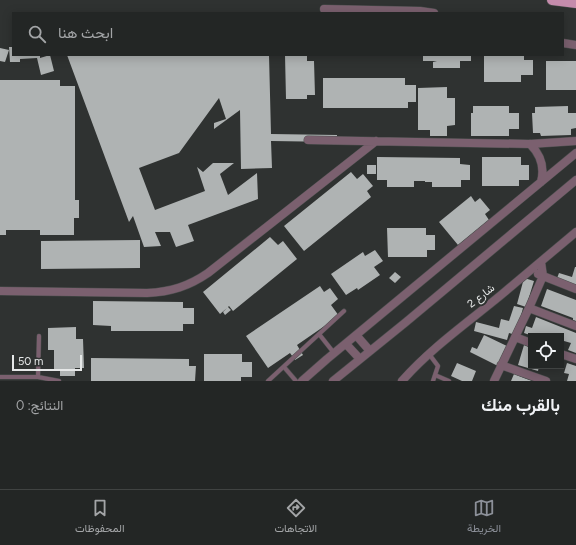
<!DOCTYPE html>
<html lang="ar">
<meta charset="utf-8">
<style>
body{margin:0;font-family:Figtree,Vazirmatn,sans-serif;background:#2b2e2d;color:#f1f3f6;direction:rtl}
.controls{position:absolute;right:12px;bottom:12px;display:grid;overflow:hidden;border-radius:0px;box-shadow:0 2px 10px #0003}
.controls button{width:36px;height:36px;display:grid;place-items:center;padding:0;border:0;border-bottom:1px solid #404342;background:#232625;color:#f1f3f6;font:20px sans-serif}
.scale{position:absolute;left:12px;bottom:10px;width:70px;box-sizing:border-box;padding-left:4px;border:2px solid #e6e8e8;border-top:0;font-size:11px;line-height:14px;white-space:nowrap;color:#e6e8e8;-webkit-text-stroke:3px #2f3231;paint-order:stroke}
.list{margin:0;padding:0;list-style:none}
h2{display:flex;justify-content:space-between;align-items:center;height:52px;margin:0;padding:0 16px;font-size:17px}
h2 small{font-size:13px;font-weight:400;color:#a3a5a7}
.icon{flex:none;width:22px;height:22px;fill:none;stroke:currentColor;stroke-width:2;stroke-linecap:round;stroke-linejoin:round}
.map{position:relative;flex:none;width:576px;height:381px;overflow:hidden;direction:ltr}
.search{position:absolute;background:#232625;box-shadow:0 2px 10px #0003;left:12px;right:12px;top:12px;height:44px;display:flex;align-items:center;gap:10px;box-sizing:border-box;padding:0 14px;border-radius:0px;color:#a3a5a7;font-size:15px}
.sheet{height:108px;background:#232625}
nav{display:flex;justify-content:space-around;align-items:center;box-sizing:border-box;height:56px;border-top:1px solid #404342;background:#232625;font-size:11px;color:#a3a5a7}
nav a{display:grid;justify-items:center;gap:2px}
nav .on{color:#8c9099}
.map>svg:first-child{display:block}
.building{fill:#afb3b3}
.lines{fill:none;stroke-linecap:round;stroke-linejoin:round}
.lane-casing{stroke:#4c4f4e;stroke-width:5}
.street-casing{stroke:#4c4f4e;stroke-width:9}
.primary-casing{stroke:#4c4f4e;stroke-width:11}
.lane{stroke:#7b606f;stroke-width:4}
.street{stroke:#7b606f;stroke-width:8}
.primary{stroke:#c58cac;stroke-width:10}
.labels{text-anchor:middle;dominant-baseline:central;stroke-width:4;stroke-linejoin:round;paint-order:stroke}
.street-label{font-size:11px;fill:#e6e8e8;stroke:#2f3231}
</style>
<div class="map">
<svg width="576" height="381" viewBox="0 0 576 381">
<rect width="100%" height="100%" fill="#2f3231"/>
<path class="building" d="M9,47H13V55H40V58L50,55L54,71L41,75L37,58L20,59V62H10Z
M0,48L9,50L5,62L0,61Z
M67,55H269L271,134L337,135V142L271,141L272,168L241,169L240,110L214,129V123L226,119L219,98L179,153L139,168L155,210L205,191L197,167L203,172L213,163H234L220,174L228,195L257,173L258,199L188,225L194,241L176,247L170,232H155L161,246L144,247L133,216L129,222Z
M285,55H307V61H314L315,95H307V99H286Z
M423,55H471V61H460V68H433V62L437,61H423Z
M484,55H524V60H533V75H521V82H484Z
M546,61H576V90H546Z
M323,78H405V85H416V102H408V108H323Z
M0,80H60V86H75V200H79V218H74V235H40V230H6V235H0Z
M447,87V98H455V125L447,126V136H430V130H418V88Z
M473,106H509V113H519V129H509V136H471V113H473Z
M568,106V113H576V128L571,129V135L541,136L540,133H533L532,113H535V107Z
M377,157L460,158V164L470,165V180H461V187H432V182H425V181H414V187H387V180H377Z
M482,157H521V165H529V180H519V186H482Z
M367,165H376V174H367Z
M351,172L357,179L363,174L373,186L367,191L371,197L304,251L284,226Z
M471,196L475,202L480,198L490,210L485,214L489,220L458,245L439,222Z
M387,228H426V235H435V250H427V257H388Z
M270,237L278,245L283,241L297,259L233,311L229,306L228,307L231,310L225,315L223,312L227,308L220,314L203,292Z
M140,240V268L41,269V241Z
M375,250L383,261L374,267L380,275L358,290L357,288L346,295L331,274L363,252L365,256Z
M575,267H576V288L556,281L559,273L572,277Z
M395,272L401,277L395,283L389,278Z
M524,278L534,281L526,307L517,304Z
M320,286L324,292L330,288L338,299L331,305L339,316L297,345L303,355L295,360L290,353L268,368L246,336Z
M547,289L576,300V321L573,320V318L541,306Z
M93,301L183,302V308H194V324H183V331H111V326L93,325Z
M514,306L523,308L516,335L509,333L507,340L474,331L476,322L499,328L501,319L509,321Z
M536,317L576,333V353L568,350L571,343L564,341L561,349V336H533L524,333L526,326L532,328Z
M76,327V339H83L84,368H75V376H60V371H54V350H48V328Z
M484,335L509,347L500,367L470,352L472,347L477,349Z
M524,345L531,348V366H539L538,371L518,365Z
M204,354H242V362H252V377H241V381H204Z
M91,358L189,359V366H196L195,381H91Z
M457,363L476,371L472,381H462L451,376Z
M567,363L576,366V381H567L569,374L564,373Z
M514,374L524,378L532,381H511Z"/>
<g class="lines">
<defs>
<path id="lane" d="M319,334L334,353
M429,354L438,366L433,381
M284,367L296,381
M435,375L449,381
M0,377H38L59,381
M38,377L39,336
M268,381L344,311"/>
<path id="street" d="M324,9L420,11L434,13
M563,43L576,45
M308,140L530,144L576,141
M530,144C541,155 545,167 541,182
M538,274L576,289
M0,291L147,293C171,292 189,286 208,273L376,141
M529,308L576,326
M356,335L370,351
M515,337L531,343
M346,344L360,359
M561,354L576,359
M501,365L546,381
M302,381L327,359L576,153
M333,381L406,322L576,180
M402,381C431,348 467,323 501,295C526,274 551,253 576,232
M494,381L529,308L543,276L541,262"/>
<path id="primary" d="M552,0L576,3"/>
</defs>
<use href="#lane" class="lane-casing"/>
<use href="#street" class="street-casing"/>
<use href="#primary" class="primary-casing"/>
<use href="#lane" class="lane"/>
<use href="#street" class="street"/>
<use href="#primary" class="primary"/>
</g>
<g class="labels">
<g class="street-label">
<text transform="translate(481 296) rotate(-38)">شارع 2</text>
</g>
</g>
</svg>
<div class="controls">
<button><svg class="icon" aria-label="locate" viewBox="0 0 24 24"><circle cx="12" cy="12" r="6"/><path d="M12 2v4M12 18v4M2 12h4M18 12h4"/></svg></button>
</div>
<div class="scale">50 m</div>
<div class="search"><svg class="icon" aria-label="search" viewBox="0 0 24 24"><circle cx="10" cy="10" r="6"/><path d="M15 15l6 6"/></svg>ابحث هنا</div>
</div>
<section class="sheet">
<h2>بالقرب منك<small>النتائج: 0</small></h2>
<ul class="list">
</ul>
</section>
<nav>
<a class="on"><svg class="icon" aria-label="map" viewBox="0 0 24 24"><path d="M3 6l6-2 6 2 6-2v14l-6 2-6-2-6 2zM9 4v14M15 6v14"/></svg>الخريطة</a>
<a><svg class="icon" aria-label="directions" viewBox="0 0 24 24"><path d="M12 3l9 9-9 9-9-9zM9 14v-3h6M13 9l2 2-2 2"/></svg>الاتجاهات</a>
<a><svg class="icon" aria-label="saved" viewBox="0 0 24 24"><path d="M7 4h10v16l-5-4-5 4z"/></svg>المحفوظات</a>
</nav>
